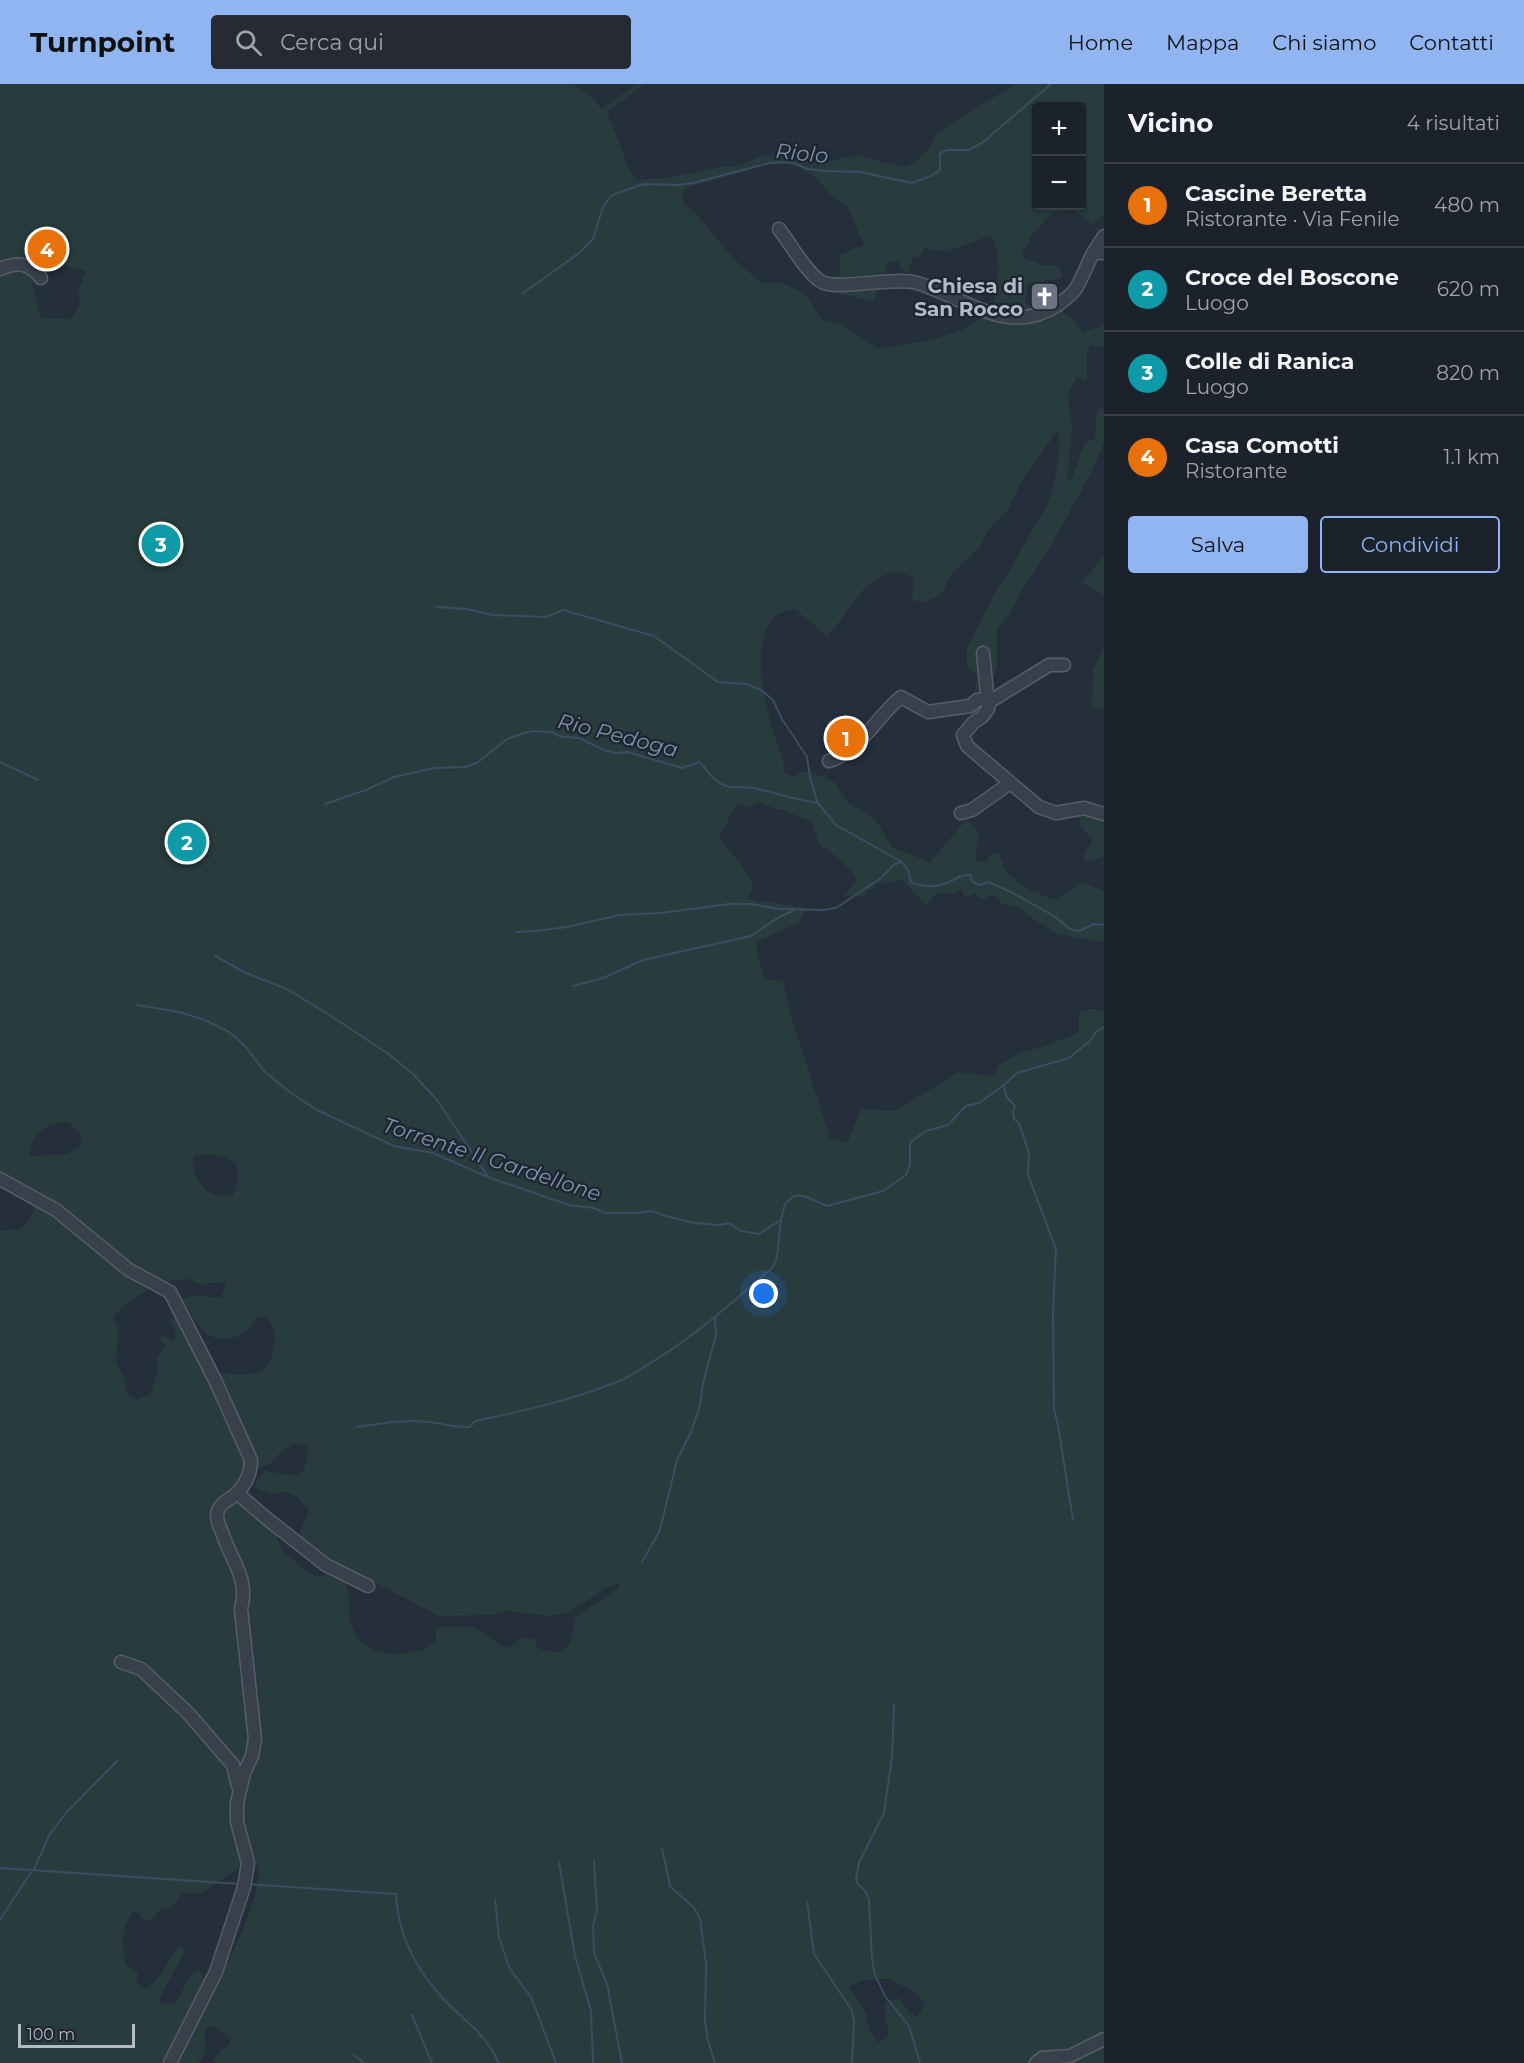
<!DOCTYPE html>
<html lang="it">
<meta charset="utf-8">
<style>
body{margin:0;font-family:Montserrat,sans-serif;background:#252a34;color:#f1f3f6}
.controls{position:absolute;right:18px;top:18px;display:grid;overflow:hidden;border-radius:6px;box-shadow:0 2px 4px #0004}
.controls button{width:54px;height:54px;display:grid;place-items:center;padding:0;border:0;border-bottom:2px solid #3a3f48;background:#1c222c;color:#f1f3f6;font:30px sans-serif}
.scale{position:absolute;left:18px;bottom:15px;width:117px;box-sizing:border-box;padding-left:6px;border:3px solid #b4bbc6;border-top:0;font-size:16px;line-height:21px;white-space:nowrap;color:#b4bbc6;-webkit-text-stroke:4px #1e2530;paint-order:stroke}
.you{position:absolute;left:764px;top:1210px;width:21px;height:21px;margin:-15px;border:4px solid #fff;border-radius:50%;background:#1a73e8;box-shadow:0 0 0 9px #1a73e833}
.badge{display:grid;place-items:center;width:39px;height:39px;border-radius:50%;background:#90b5f0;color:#fff;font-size:20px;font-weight:700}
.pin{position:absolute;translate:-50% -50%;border:3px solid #fff;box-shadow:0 2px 6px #0006}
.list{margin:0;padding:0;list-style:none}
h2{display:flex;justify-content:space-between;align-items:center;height:78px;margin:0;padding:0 24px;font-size:26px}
h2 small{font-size:20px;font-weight:400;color:#a0a4a9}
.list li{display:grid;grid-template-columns:39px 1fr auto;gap:18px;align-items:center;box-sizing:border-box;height:84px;padding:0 24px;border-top:2px solid #3a3f48}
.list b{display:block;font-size:22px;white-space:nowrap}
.list p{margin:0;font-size:20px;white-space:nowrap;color:#a0a4a9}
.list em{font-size:20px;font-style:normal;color:#a0a4a9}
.actions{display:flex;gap:12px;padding:18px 24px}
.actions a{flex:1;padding:14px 0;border:2px solid #90b5f0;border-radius:6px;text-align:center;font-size:21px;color:#90b5f0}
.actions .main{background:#90b5f0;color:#111}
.icon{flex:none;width:33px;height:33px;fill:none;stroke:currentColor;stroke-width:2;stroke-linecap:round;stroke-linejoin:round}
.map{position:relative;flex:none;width:1104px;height:1979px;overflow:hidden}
header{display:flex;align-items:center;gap:36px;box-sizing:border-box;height:84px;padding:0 30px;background:#90b5f0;color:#111}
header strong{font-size:28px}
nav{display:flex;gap:33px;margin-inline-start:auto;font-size:21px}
.search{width:420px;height:54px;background:#252a34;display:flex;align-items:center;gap:15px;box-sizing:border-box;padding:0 21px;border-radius:6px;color:#a0a4a9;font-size:22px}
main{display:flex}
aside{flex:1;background:#1c222c}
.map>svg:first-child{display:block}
.green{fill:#283b3d;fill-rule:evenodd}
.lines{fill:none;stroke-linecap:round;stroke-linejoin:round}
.stream{stroke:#3c4c63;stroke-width:2}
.minor-casing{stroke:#575e69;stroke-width:15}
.minor{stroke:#38404b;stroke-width:12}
.labels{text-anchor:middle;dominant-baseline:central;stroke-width:4.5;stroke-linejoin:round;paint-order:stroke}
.poi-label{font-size:20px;font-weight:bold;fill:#b4bbc6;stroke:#1e2530;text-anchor:end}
.water-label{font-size:21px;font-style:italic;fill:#7e92ac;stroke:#1e2530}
</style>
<header>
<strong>Turnpoint</strong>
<div class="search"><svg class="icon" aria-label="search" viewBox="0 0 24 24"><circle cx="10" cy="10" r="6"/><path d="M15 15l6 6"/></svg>Cerca qui</div>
<nav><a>Home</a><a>Mappa</a><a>Chi siamo</a><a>Contatti</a></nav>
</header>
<main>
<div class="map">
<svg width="1104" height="1979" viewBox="0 0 1104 1979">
<rect width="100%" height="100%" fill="#252e3b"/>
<path class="green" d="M0,0H574L595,16L601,25L637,0H645L607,28L629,85L637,96L666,94L720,83L736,82L766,71L785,69L819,81L845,73L860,72L902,83L916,78L930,63L935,50L1015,0H1104V131L1091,141L1073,126L1053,129L1030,153L1029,159L1023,166V174L1042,181H1055L1061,184V194L1028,200L1025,219L1040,227L1048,236L1059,224L1075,237L1083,248L1099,243L1104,238V264L1091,261L1087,267V297L1077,294L1068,308L1072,342L1067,395L1071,396L1085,358L1095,355C1097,344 1093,334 1099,324L1104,326V359L1089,393L1045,472L1021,508L1009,532L997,544V583L990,604L975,608L977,590L967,583V564L999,501L1005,494L1048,419L1054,401L1060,361L1058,346L1022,397L1008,426L988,446L980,464L951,490L944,506L935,514L922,518L912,516L914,495L899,487C859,494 853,526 827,552L795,525C786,527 777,529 771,537C751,564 765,620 774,649C778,664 785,673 784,689L793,693L804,687L826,693L835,699L847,718L875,735L892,763L930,778L967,735L979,749L975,777L984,778L993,769L999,770L1006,788L1031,808L1037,807L1041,811L1055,816L1081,798L1104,807V858L1057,850L1029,832L1018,823L1002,820C998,811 992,809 985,816L979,814L976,809L964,814L962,805L953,809L936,810L926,821L902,796L876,801L863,813L843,811L858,795L841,776L819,760L812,738L781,725L776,726L759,717L749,723L740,720L733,726L719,754C732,769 748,785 754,804L746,815L807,824L798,839L757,858V869L765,895L783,897L792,935L830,1054L847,1059L861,1025L895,1027L958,988L994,992L998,981L1022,968L1042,963L1079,949V928L1091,925L1104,927V1979H217L213,1976L220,1968L229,1961L231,1953L211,1941L206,1944C203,1961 211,1963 198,1979H0V1147L21,1145C29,1137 34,1130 33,1119L11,1104L0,1105ZM1036,22H1082V122H1036ZM762,79H781L800,84L815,93L832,112L848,124L864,161L840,171L839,210L873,217L878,206L874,192L885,190L887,179L898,177L900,185L908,189L909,182L914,173L919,174L925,164L947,168L991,151C1003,178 998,201 991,228L964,245L936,255L880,265L842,241L822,236L808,214L798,206L780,198L764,199L757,195L734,175L696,129L685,121L682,108L688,103L751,86ZM65,181L86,187L78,207L80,221L70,235L41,234L29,189ZM68,1038L79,1048L82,1055L79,1063L68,1070L30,1072C31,1048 46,1039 68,1038ZM195,1071C213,1069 226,1070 238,1083V1097L233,1111C211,1121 186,1091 195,1071ZM189,1195L198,1200L227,1198L221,1214L196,1211L182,1215C197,1243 212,1269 247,1247C252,1244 254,1237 259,1233H265C273,1239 276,1248 274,1258C273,1263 272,1272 270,1277C262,1297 229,1289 213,1289L183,1240L175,1232L170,1238L176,1249L173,1257L162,1251L159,1254L165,1261L156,1276L158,1285L151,1309L138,1316L127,1310L125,1296L116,1278L119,1249L113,1233C131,1212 161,1196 189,1195ZM297,1359L309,1361C305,1402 296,1390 264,1387L258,1394L255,1403L270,1410L287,1408L298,1414L309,1427L299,1450L345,1485L374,1498L439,1532L491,1531L508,1527L547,1532L568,1529L608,1503L619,1499V1504L575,1533C571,1562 570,1575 538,1564L534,1555L523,1554L508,1563L502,1562L474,1543L443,1542L436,1545V1556C425,1568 413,1568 398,1570C373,1572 352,1556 349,1531C348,1523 350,1511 347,1504C344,1496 338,1493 331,1488L323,1492L311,1491L282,1466L275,1448L242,1419L236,1417L245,1389L270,1380L282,1367ZM256,1778C269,1800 226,1883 214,1906L203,1895L200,1885L193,1888L175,1919L164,1920L158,1917L183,1871V1864L178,1863C166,1879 162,1896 144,1905L137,1898L138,1888L127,1882C121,1862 121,1843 134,1826L147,1838C157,1832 157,1824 171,1824L182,1809L200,1810L236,1786ZM890,1895L916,1909L925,1920L917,1933L908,1927L900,1914L884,1919L888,1948L887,1954L877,1958L869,1946L866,1930L849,1903L864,1896Z
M1104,472V511L1082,498Z
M1104,562V625L1092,624L1093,586Z
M1079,728L1104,733V772L1085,778L1084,769L1093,756L1080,742Z"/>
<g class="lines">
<path class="stream" d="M522,210L579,169L593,155L603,123L612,111L644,100L678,101L693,99L770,79L791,78L808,85L824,87L860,88L912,99L931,92L940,86V69L947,66H969L982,59L1051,0
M437,523L467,525L492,531L546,533L563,526L654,552L718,598L747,600L761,606L773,616L782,635L807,673L810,693L817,717
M0,678L38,696
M325,720L366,706L394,693L435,684L465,683L477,679L507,655L524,649L533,647L552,648L559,652L579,654L604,666L616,669L628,668L682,684L699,678C707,684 710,693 718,698C729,706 742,702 754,704C776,709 796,716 818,719L836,741L902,778L908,786L911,798C925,804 937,804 951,797C958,794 962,790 970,791L973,798L979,801L989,798L1013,809L1054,832L1070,845L1079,847L1094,840L1104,841
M516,848L536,847L567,843L620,831L661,829L729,820H751L779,825L823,826L836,824L881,794L895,780L902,778
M215,872L246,889L287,905L328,930L387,969L413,990L437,1016L487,1091
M573,902L603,894L643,876L751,852L779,833L793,827
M137,921L179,928L205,936L229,948L245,962L265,988L291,1009L317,1026L394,1062L433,1069L488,1093L569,1121L594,1124L605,1129H635L652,1127L669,1133L695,1139L718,1141L729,1139L741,1147L759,1150L781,1136L785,1120L794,1112H804L827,1122L883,1107L906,1091L910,1081V1060L913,1056L926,1047L948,1041L966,1022L979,1019L1004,1001L1017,989L1069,974L1090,957L1096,948L1104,943
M1004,1002L1006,1012L1015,1022L1013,1028L1014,1035L1019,1039L1029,1069L1028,1091L1056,1165L1053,1231L1054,1325L1058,1341L1073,1436
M356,1343C380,1340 404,1335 428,1338C442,1339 456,1344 470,1343L475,1337C523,1327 573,1316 619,1297C632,1292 644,1283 655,1276C698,1250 735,1216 773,1183L777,1173L781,1136
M642,1478L660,1446L677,1376L691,1348L700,1322L703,1299L716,1251L715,1234
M894,1621L892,1673L884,1729L859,1779L856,1794L857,1799L866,1808L869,1816L872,1875L875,1891L885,1912L909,1942L920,1979
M662,1764L670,1802L694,1824L700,1834L706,1880L705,1936L708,1957L715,1979
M594,1777L597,1826L593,1842L594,1869L607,1900L622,1979
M559,1778L575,1872L591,1927L593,1979
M0,1784L240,1800
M248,1800L396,1810C398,1849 413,1881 439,1910C461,1936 483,1945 499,1979
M495,1816L499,1854L504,1868L510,1885L531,1913L556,1979
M807,1818L814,1870L851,1925L854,1936L852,1979
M0,1836L27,1794L34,1786L49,1751L66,1729L117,1677
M412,1931L432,1979
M354,1971L364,1979"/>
<defs>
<path id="minor" d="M779,145C790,159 807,190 822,198C837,207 893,192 917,199C965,213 1007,254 1058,221C1064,216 1070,212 1075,206C1082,195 1087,181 1093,169H1104
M1093,169L1104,152
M0,185C18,177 29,179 41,194
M983,569L987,609L986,615
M989,618L1049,581H1064
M829,677C861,667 876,633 901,613L928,628L970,622L977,616L986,615L989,618L988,625L982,633L974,638L963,651L967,662L1039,723L1056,729L1084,724L1104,730
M961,729L972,726L1010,699
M0,1095L56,1126L129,1186L170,1208L215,1296L251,1376C251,1389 246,1400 237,1409C229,1417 217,1419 217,1433C217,1438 221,1445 223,1451C232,1478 249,1494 241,1525L255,1655L252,1672L244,1689L237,1719V1738L248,1779L244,1803L216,1888L170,1979
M237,1409L266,1434L326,1481L368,1502
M121,1578L141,1585L188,1629L233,1681L238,1702
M1036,1979L1042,1974L1070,1972L1104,1955"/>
</defs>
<use href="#minor" class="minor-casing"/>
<use href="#minor" class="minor"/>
</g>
<defs>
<symbol id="church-square" viewBox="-11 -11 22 22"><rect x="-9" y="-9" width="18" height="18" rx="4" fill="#6b7280" stroke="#1e2530"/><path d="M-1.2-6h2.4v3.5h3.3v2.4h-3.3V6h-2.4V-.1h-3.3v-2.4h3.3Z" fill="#fff"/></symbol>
</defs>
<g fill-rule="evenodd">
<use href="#church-square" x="1028" y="196" width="33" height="33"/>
</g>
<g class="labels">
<g class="poi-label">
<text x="1023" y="202">Chiesa di<tspan x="1023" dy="23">San Rocco</tspan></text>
</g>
<g class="water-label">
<text transform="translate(802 69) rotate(6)">Riolo</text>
<text transform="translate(618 651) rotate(14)">Rio Pedoga</text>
<text transform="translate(492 1075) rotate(18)">Torrente Il Gardellone</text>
</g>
</g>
</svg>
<div class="controls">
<button>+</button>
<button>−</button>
</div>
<div class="scale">100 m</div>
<div class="you"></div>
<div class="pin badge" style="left:846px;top:654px;background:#e8710a">1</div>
<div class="pin badge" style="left:187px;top:758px;background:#0f9aa8">2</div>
<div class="pin badge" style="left:161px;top:460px;background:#0f9aa8">3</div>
<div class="pin badge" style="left:47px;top:165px;background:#e8710a">4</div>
</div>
<aside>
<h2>Vicino<small>4 risultati</small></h2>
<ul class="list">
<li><span class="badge" style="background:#e8710a">1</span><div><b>Cascine Beretta</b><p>Ristorante · Via Fenile</p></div><em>480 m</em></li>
<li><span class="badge" style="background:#0f9aa8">2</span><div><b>Croce del Boscone</b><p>Luogo</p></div><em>620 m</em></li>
<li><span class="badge" style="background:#0f9aa8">3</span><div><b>Colle di Ranica</b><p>Luogo</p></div><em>820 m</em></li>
<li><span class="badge" style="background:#e8710a">4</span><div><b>Casa Comotti</b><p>Ristorante</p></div><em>1.1 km</em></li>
</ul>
<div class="actions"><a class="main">Salva</a><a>Condividi</a></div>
</aside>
</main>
